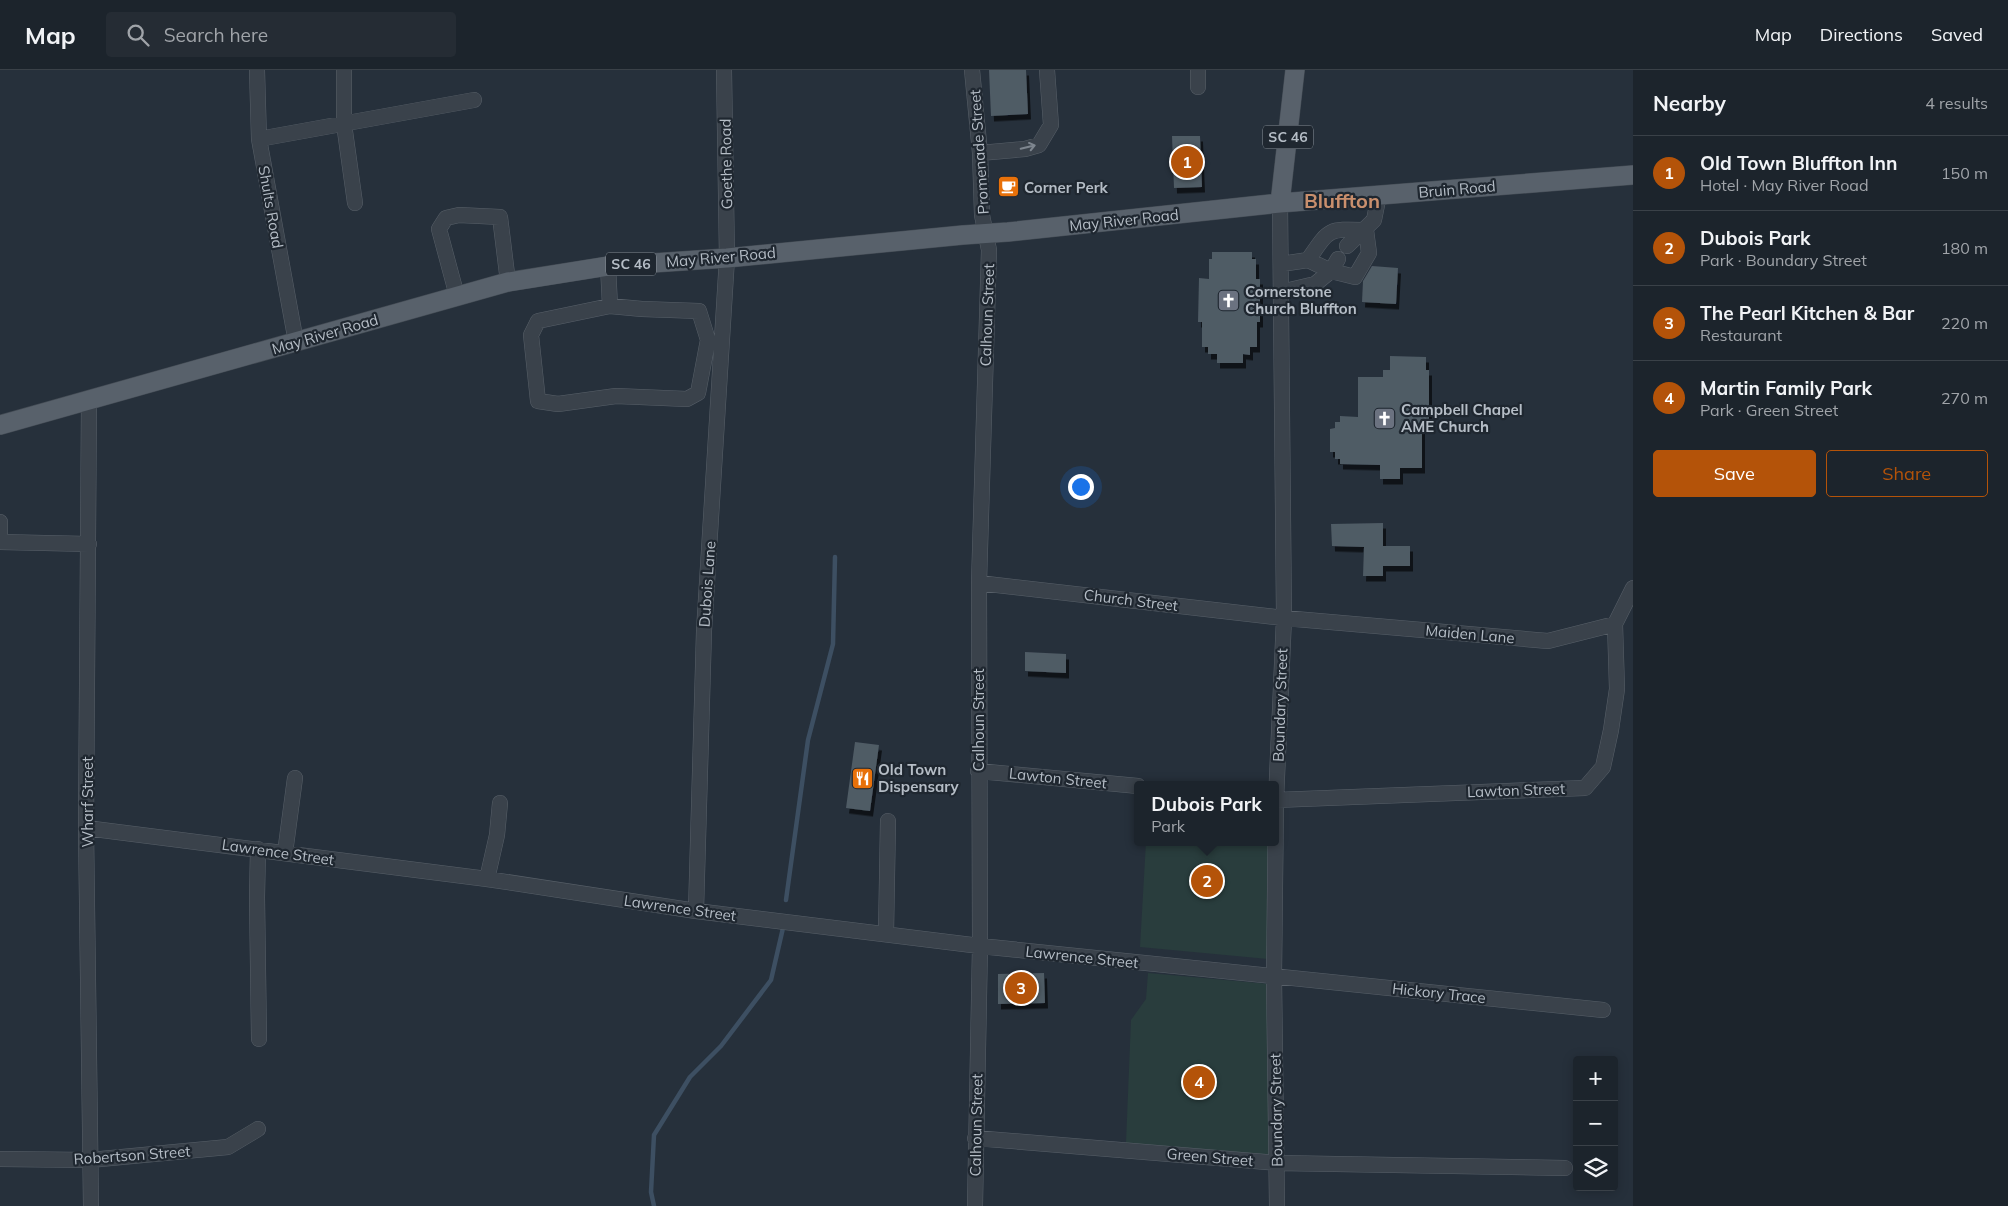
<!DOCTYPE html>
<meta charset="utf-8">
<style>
body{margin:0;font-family:Mulish,sans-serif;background:#252c34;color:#f1f3f6}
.controls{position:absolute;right:15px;bottom:15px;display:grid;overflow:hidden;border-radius:5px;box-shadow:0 2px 12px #0003}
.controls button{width:45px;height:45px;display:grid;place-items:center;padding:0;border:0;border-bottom:1px solid #3a4148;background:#1c242c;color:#f1f3f6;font:25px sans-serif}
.you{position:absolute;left:1080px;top:416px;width:18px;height:18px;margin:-12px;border:4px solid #fff;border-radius:50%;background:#1a73e8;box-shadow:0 0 0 8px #1a73e833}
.badge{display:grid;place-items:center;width:32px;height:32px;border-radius:50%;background:#b45309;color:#fff;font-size:16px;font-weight:700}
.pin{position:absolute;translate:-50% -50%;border:2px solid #fff;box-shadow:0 1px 5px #0006}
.popup{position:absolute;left:1134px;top:711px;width:145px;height:65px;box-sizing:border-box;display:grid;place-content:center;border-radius:5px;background:#1c242c;filter:drop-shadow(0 1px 4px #0005);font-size:16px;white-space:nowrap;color:#a0a4a9}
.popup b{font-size:19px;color:#f1f3f6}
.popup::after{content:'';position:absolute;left:50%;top:100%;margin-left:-10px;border:10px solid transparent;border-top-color:#1c242c}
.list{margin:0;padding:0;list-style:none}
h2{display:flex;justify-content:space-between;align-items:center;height:65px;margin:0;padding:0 20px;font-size:21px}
h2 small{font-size:16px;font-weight:400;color:#a0a4a9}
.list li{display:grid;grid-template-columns:32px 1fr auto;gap:15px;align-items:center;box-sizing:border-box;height:75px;padding:0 20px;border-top:1px solid #3a4148}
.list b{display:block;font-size:19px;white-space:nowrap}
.list p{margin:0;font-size:16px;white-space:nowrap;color:#a0a4a9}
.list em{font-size:16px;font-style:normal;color:#a0a4a9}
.actions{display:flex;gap:10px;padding:15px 20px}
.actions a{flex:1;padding:11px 0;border:1px solid #b45309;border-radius:5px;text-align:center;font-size:18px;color:#b45309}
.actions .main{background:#b45309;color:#fff}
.icon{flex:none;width:28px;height:28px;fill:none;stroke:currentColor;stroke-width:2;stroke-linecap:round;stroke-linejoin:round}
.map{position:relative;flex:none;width:1633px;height:1136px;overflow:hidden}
header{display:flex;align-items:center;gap:30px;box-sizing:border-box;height:70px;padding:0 25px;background:#1c242c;border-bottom:1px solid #3a4148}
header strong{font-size:24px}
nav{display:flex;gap:28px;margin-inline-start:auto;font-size:18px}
.search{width:350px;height:45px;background:#252c34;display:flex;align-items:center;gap:12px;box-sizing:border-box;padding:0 18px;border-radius:5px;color:#a0a4a9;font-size:19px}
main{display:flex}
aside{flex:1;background:#1c242c}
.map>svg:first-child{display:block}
.green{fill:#293d3d}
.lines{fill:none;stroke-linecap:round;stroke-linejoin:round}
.stream{stroke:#3d4f62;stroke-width:4.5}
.building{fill:#4f5b65;filter:url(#shadow)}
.minor-casing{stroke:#586069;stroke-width:16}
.major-casing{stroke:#434b54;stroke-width:20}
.minor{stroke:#3a424b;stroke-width:15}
.major{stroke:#58616b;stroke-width:19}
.oneway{stroke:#7e868f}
.labels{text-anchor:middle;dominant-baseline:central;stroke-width:4.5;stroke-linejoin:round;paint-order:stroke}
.shield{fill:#1f2730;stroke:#889099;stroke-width:1}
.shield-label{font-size:14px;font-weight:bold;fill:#b5bdc6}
.street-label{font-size:15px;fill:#b5bdc6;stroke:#1f2730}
.poi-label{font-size:15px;font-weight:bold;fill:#b5bdc6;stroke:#1f2730;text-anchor:start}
.district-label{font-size:20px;font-weight:bold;fill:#c98f6d;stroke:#1f2730}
</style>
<header>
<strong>Map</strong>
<div class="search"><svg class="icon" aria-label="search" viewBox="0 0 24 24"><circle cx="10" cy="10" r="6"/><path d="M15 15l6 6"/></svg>Search here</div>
<nav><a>Map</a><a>Directions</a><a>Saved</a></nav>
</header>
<main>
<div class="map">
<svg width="1633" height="1136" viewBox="0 0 1633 1136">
<defs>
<filter id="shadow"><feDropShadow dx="3" dy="5.5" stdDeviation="0" flood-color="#0009"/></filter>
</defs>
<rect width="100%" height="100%" fill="#26303b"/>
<path class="green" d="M1146,772H1273L1268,889L1140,877Z
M1148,903L1269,914L1271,1085L1126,1073L1131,950L1146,929Z"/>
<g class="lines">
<path class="stream" d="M786,830L808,670L833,574L835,487
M654,1136L651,1122L654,1065L690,1007L721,976L771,910L783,858"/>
</g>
<path class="building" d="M989,0H1026L1028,44L991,46Z
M1172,66H1200L1202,117L1174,118Z
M1212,182H1252V189H1256V209H1260V252H1257V277H1250V285L1243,284V293H1217V284H1208V277H1202V252H1198L1199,208L1209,209V189H1212Z
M1372,196L1398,198L1396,234L1362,232L1363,211Z
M1390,286L1426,287V300H1429V349L1422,350V398H1400V409H1380V395L1340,394V389H1335V382H1330V359L1335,358V352H1340V346L1358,347V307H1383V300H1390Z
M1383,453V476H1410V496H1383V506H1363L1364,477L1332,476L1331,454Z
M1025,582L1066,584V603L1025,601Z
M855,672L879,675L870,741L846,738Z
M1044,903L1045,933L998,934V904Z"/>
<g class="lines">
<defs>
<path id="minor" d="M257,0L259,69L296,272
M344,0V54L355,133
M972,0L980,83L982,145L989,180L979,513L980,876L975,1136
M1198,0V17
M259,69L474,30
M980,83L1025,79L1039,75L1051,55L1047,0
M1347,176L1374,150L1379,125
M1281,194L1308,190L1331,201L1338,189
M608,196L610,236
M1281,222L1315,214L1331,201L1355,207L1369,183L1366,160C1327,159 1330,158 1308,190
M457,226L439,159L446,148L459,145L500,147L508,212
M610,236L642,239L699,241L708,270L698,323L687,329L616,326L558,334L538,331L531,265L538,251Z
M89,329L86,758L91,1136
M0,452V472L89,474
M979,513L1284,548L1548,571L1615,554L1633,518
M978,701L1138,716
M1276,730L1585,718L1603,697L1611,660L1617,619L1615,554
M86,758L487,809L696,841L980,876L1603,940
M258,779L257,827L259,969
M285,783L295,708
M487,809L497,765L500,733
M696,841L704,561L727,188L724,0
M886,864L888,751
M975,1068L1277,1093L1565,1098
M0,1089L90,1090L228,1077L258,1059
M1277,1136L1274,907L1276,730L1284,548L1280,133"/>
<path id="major" d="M1280,133L1295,0
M0,355L508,212L608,196L727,188L963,165L1008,162L1280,133L1633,105"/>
</defs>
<use href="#minor" class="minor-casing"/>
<use href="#major" class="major-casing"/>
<use href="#minor" class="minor"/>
<use href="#major" class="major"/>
</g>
<defs><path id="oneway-shaft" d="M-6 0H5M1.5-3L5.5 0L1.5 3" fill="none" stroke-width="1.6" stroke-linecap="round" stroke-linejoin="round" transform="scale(1.25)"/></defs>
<use class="oneway" href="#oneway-shaft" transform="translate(1028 77) rotate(-13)"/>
<defs>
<symbol id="cafe-square" viewBox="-11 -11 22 22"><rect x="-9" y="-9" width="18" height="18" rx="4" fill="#e8710a" stroke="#1f2730"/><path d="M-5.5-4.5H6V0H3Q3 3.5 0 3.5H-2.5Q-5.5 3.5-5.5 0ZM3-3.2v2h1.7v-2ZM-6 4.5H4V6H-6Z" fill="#fff"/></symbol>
<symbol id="church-square" viewBox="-11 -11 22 22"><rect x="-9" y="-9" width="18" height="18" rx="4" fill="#6b7280" stroke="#1f2730"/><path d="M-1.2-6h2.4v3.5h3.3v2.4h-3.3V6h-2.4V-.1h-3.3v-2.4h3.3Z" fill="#fff"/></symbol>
<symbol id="restaurant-square" viewBox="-11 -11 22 22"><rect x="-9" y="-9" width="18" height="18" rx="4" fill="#e8710a" stroke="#1f2730"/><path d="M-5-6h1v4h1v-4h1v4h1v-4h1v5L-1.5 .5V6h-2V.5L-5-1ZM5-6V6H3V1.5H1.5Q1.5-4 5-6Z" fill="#fff"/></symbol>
</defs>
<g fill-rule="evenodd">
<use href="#cafe-square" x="996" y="104" width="25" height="25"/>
<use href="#church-square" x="1216" y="218" width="25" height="25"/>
<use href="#church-square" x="1372" y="336" width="25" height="25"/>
<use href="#restaurant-square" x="850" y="696" width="25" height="25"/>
</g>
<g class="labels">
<g class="shield">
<rect x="1263" y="55.5" width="50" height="23" rx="4"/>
<rect x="606" y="182.5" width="50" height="23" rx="4"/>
</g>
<g class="shield-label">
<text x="1288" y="67">SC 46</text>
<text x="631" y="194">SC 46</text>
</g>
<g class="street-label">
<text transform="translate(979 82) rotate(-94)">Promenade Street</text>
<text transform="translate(726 94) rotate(-91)">Goethe Road</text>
<text transform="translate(1457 119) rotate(-5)">Bruin Road</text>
<text transform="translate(271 137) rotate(80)">Shults Road</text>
<text transform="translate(1124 150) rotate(-6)">May River Road</text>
<text transform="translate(721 187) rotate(-5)">May River Road</text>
<text transform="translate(987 245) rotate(-88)">Calhoun Street</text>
<text transform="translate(325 264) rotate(-16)">May River Road</text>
<text transform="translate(707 514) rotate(-86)">Dubois Lane</text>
<text transform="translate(1131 530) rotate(7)">Church Street</text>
<text transform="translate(1470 564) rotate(5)">Maiden Lane</text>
<text transform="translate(1280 635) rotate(-88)">Boundary Street</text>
<text transform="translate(978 650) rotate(-90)">Calhoun Street</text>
<text transform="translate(1058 708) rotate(6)">Lawton Street</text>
<text transform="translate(1516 720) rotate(-2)">Lawton Street</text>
<text transform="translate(87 732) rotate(-90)">Wharf Street</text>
<text transform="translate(278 782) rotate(8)">Lawrence Street</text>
<text transform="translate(680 838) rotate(8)">Lawrence Street</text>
<text transform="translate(1082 887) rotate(6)">Lawrence Street</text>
<text transform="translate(1439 923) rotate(6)">Hickory Trace</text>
<text transform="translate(1276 1040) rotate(-91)">Boundary Street</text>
<text transform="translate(976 1055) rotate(-89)">Calhoun Street</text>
<text transform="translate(132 1085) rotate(-4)">Robertson Street</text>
<text transform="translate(1210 1087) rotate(5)">Green Street</text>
</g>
<g class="poi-label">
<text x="1024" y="117">Corner Perk</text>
<text x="1245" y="221">Cornerstone<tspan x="1245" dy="17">Church Bluffton</tspan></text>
<text x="1401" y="339">Campbell Chapel<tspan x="1401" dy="17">AME Church</tspan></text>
<text x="878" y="699">Old Town<tspan x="878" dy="17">Dispensary</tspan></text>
</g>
<g class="district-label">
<text x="1342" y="130">Bluffton</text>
</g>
</g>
</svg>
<div class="controls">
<button>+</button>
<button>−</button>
<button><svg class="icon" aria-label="layers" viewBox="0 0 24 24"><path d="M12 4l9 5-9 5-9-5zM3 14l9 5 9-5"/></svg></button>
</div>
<div class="you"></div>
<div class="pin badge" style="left:1187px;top:92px">1</div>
<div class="pin badge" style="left:1207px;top:811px">2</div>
<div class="popup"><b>Dubois Park</b>Park</div>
<div class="pin badge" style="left:1021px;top:918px">3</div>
<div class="pin badge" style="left:1199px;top:1012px">4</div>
</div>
<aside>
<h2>Nearby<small>4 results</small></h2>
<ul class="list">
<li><span class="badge">1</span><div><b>Old Town Bluffton Inn</b><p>Hotel · May River Road</p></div><em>150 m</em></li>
<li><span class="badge">2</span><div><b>Dubois Park</b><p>Park · Boundary Street</p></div><em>180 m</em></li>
<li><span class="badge">3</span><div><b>The Pearl Kitchen &amp; Bar</b><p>Restaurant</p></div><em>220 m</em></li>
<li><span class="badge">4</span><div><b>Martin Family Park</b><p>Park · Green Street</p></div><em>270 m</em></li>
</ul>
<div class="actions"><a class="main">Save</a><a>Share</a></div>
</aside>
</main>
